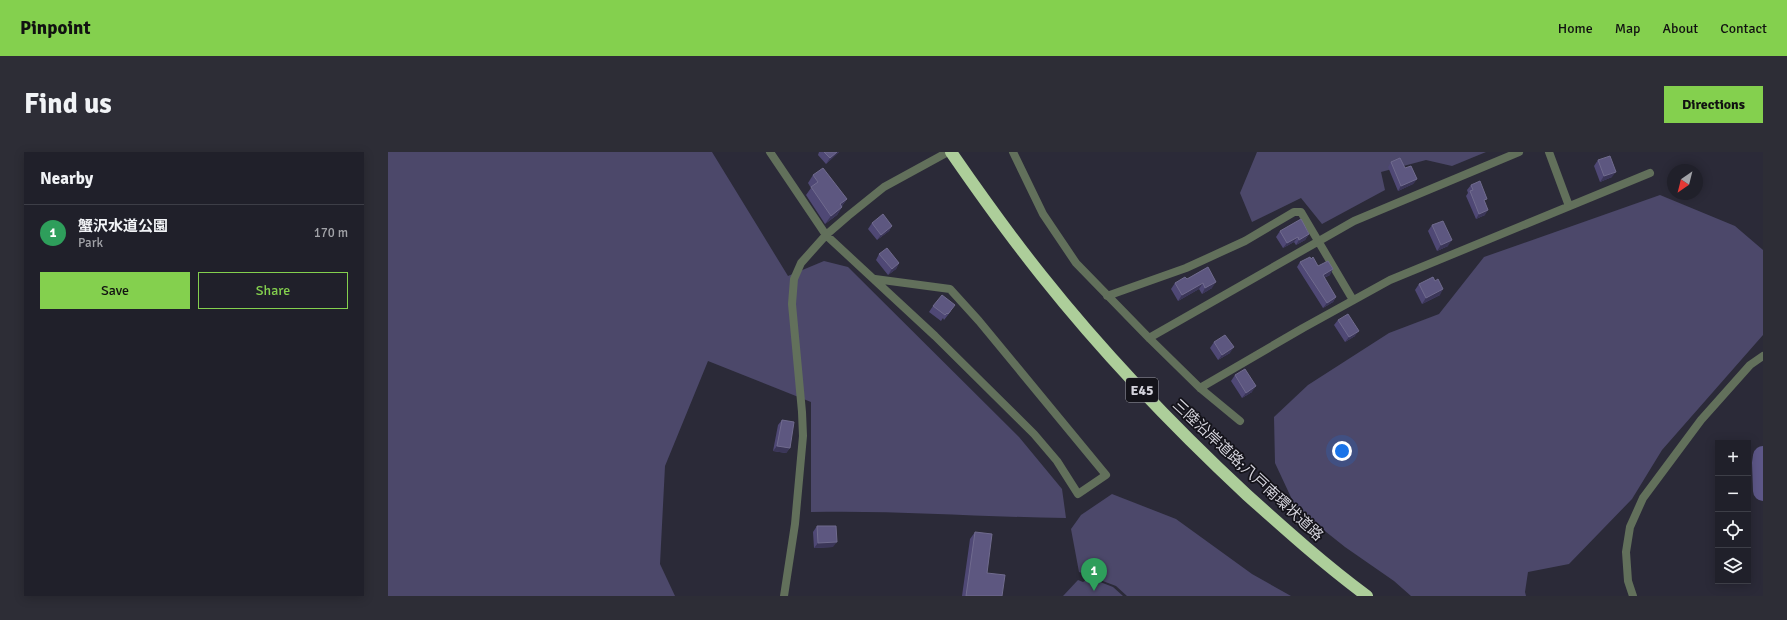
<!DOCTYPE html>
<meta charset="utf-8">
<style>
body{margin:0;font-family:Signika,"Noto Sans JP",sans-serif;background:#2d2d36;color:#f1f3f6}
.controls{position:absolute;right:12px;bottom:12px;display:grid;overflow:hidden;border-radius:0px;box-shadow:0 2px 10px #0003}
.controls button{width:36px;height:36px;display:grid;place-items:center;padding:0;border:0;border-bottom:1px solid #3d3e47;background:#20202a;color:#f1f3f6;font:20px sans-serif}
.compass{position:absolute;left:1279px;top:12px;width:36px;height:36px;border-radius:50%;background:#20202a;box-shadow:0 2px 10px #0003;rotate:215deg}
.you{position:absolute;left:954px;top:299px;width:14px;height:14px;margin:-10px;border:3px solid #fff;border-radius:50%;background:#1a73e8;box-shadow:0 0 0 6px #1a73e833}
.badge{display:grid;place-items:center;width:26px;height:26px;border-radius:50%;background:#84d04e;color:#fff;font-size:13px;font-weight:700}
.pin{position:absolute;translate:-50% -33px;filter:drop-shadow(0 1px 2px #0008)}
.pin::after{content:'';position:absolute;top:21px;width:14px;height:12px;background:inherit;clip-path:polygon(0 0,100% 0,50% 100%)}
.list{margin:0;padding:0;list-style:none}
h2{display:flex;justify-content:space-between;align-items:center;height:52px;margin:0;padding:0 16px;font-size:17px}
h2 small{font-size:13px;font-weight:400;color:#a2a3a8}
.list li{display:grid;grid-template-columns:26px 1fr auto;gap:12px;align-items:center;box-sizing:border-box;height:56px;padding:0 16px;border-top:1px solid #3d3e47}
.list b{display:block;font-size:15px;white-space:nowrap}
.list p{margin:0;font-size:13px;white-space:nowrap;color:#a2a3a8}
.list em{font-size:13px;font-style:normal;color:#a2a3a8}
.actions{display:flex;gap:8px;padding:12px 16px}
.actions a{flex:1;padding:9px 0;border:1px solid #84d04e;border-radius:0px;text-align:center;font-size:14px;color:#84d04e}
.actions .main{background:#84d04e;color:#111}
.icon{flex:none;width:22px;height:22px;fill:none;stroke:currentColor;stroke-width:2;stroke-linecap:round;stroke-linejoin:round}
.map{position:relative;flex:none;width:1375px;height:444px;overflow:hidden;border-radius:0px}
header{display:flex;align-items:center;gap:24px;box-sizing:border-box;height:56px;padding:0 20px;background:#84d04e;color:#111}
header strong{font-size:19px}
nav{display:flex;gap:22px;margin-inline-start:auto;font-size:14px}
.intro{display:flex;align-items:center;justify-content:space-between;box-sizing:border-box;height:96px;padding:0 24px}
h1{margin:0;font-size:28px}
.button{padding:10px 18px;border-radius:0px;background:#84d04e;color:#111;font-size:14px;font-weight:700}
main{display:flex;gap:24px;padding:0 24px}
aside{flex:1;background:#20202a;border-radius:0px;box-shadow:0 2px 10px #0003}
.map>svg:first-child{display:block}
.green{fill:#4c486a}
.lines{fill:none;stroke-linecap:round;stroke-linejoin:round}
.river{stroke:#5d5788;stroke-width:20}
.minor{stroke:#62705b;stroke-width:8}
.motorway{stroke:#adce9a;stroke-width:12}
.wall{fill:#4f4875}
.shaded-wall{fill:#3b3658}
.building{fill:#5d5780;stroke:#706b8e}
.labels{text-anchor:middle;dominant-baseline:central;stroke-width:3.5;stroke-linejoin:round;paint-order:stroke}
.shield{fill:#14131a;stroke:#9a99a2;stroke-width:1}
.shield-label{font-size:14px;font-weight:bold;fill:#d4d3dc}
.street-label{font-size:15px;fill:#d4d3dc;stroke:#14131a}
</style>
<header>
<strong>Pinpoint</strong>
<nav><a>Home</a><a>Map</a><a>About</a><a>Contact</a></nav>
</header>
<div class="intro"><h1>Find us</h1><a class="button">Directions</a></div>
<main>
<aside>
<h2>Nearby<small></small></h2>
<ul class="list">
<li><span class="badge" style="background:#2e9e5b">1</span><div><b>蟹沢水道公園</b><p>Park</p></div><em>170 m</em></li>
</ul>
<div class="actions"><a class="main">Save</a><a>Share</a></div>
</aside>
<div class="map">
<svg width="1375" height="444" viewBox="0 0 1375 444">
<rect width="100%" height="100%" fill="#2b2a38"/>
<path class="green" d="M0,0H324L400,124L436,109L460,115L631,285L674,337L678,366C593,365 508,358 423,360V250L320,209L277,314L272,412L287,444H0Z
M869,0H1098L1064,14L1038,8L993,20L997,38L934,72L913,46L864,70L852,41Z
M1272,43L1347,74L1375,98V183L1274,298L1244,347L1181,412L1140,420L1137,440L1138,444H1023L1006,429L957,395L908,356L887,311L886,265L920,233L1001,181L1051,162L1096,105Z
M724,342L788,367L864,422L903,444H739L728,434L691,420L683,377L693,363Z
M702,426L725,435L735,444H675L690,428L695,430Z"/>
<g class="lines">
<path class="river" d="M1375,304L1374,311L1375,339"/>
<path class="minor" d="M382,0L438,83L547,184L646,282L669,309L690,342L718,323L591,169L562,137L487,127
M625,0L655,62L688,111L761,186L812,236L852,269
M1161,0L1181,54
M719,144L798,116L857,89L906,60H913L965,148
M761,186L966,69L1131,0
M812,236L915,176L1002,128L1262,21
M396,444L407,372L415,284L414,260L404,152L406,127L413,111L438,83L460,64L496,35L560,0
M1245,444L1240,429L1238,400L1242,375L1255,346L1313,268L1362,213L1375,204"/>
<path class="motorway" d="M563,0C592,42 622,84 654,124C716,202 786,275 859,343C898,378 937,413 979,444"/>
</g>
<path class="wall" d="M431,0H451L438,12L430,3Z
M1210,8L1224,25L1212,30L1206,14Z
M1003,10L1017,16L1029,27L1025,32L1010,39L1000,15Z
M425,23L459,47L454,54V55L449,63L437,72L418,43L423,36L420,31Z
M1083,33L1097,50V63L1088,67L1078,44L1080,41L1079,38Z
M484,71L504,74L501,79L489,88L480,77Z
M1044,73L1060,94L1049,99L1040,79Z
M892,79L921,82L917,88L908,93L906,90L895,96L888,85Z
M491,102L511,111L508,117L500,123L488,108Z
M923,107L930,114L942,123L936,126L948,145L945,150L935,156L909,115L912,110Z
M820,115L824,136L814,142L811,137L790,149L783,137L787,131L799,127Z
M1031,132L1052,143L1034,152L1027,138Z
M545,154L563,159L556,168L555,166L553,169L541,160Z
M950,168L967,184L957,190L946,173Z
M826,190L842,201L830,208L822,196Z
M847,223L864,240L854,246L843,229Z
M394,268L402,296L398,301L385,299L390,273Z
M429,374L445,395L426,396L425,380Z
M587,380L599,421L614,444H574L582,387Z"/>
<path class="shaded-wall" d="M449,0H451L438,12L442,6Z
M1228,20L1224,25L1212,30L1216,24Z
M1029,27L1025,32L1010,39L1013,34Z
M459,47L453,55L452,52Z
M454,55L449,63L437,72L443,64Z
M1100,58L1097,63L1088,67L1091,62Z
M504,74L501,79L489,88L493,83Z
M921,82L917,88L908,93L911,88Z
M910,85L906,90L895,96L899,91Z
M1064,88L1060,94L1049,99L1053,93Z
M511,111L508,117L500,123L504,117Z
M945,117L942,123L931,128L935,123Z
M828,130L824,136L814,142L817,136Z
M815,131L811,137L790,149L794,143Z
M1055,137L1052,143L1034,152L1038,146Z
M948,145L945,150L935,156L939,151Z
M971,179L967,184L957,190L961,185Z
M846,195L842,201L830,208L834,203Z
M868,234L864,240L854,246L858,241Z
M389,294L402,296L398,301L385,299Z
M449,390L445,395L426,396L430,391Z"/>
<path class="building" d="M436,0H449L442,6Z
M1222,4L1228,20L1216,24L1210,8Z
M1012,6L1017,16L1023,14L1029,27L1013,34L1003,10Z
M435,16L459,47L452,52L454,55L443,64L423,35L430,30L425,23Z
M1092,29L1099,47L1096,48L1100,58L1091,62L1082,39L1085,38L1083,33Z
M495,62L504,74L493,83L484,71Z
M913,67L921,82L911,88L910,85L899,91L892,79Z
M1055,69L1064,88L1053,93L1044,73Z
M499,96L511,111L504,117L491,102Z
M922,105L923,107L925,105L930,114L940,109L945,117L935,123L948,145L939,151L912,110Z
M820,115L828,130L817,136L815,131L794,143L787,131L797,125L799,127Z
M1045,125L1047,129L1050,127L1055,137L1038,146L1031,132Z
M554,143L567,153L560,162L559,161L557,163L545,154Z
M960,162L971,179L961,185L950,168Z
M837,183L846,195L834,203L826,190Z
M857,217L868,234L858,241L847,223Z
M394,268L406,270L402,296L389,294Z
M429,374H448L449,390L430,391Z
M587,380L604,382L599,421L617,423L614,444H578Z"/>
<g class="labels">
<rect class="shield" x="738" y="226" width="32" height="24" rx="3"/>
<g class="shield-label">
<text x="754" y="238">E45</text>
</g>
<g class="street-label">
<text transform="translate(860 318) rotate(43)">三陸沿岸道路;八戸南環状道路</text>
</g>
</g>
</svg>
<div class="controls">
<button>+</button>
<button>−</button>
<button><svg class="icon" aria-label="locate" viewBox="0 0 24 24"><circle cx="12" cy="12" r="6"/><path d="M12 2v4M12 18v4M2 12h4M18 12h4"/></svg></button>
<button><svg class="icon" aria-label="layers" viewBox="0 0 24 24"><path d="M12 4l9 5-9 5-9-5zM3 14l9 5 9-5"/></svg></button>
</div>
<svg class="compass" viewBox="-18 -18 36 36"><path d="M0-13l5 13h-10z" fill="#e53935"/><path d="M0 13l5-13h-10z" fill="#a2a3a8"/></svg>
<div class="you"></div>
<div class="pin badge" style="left:706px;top:439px;background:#2e9e5b">1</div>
</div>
</main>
